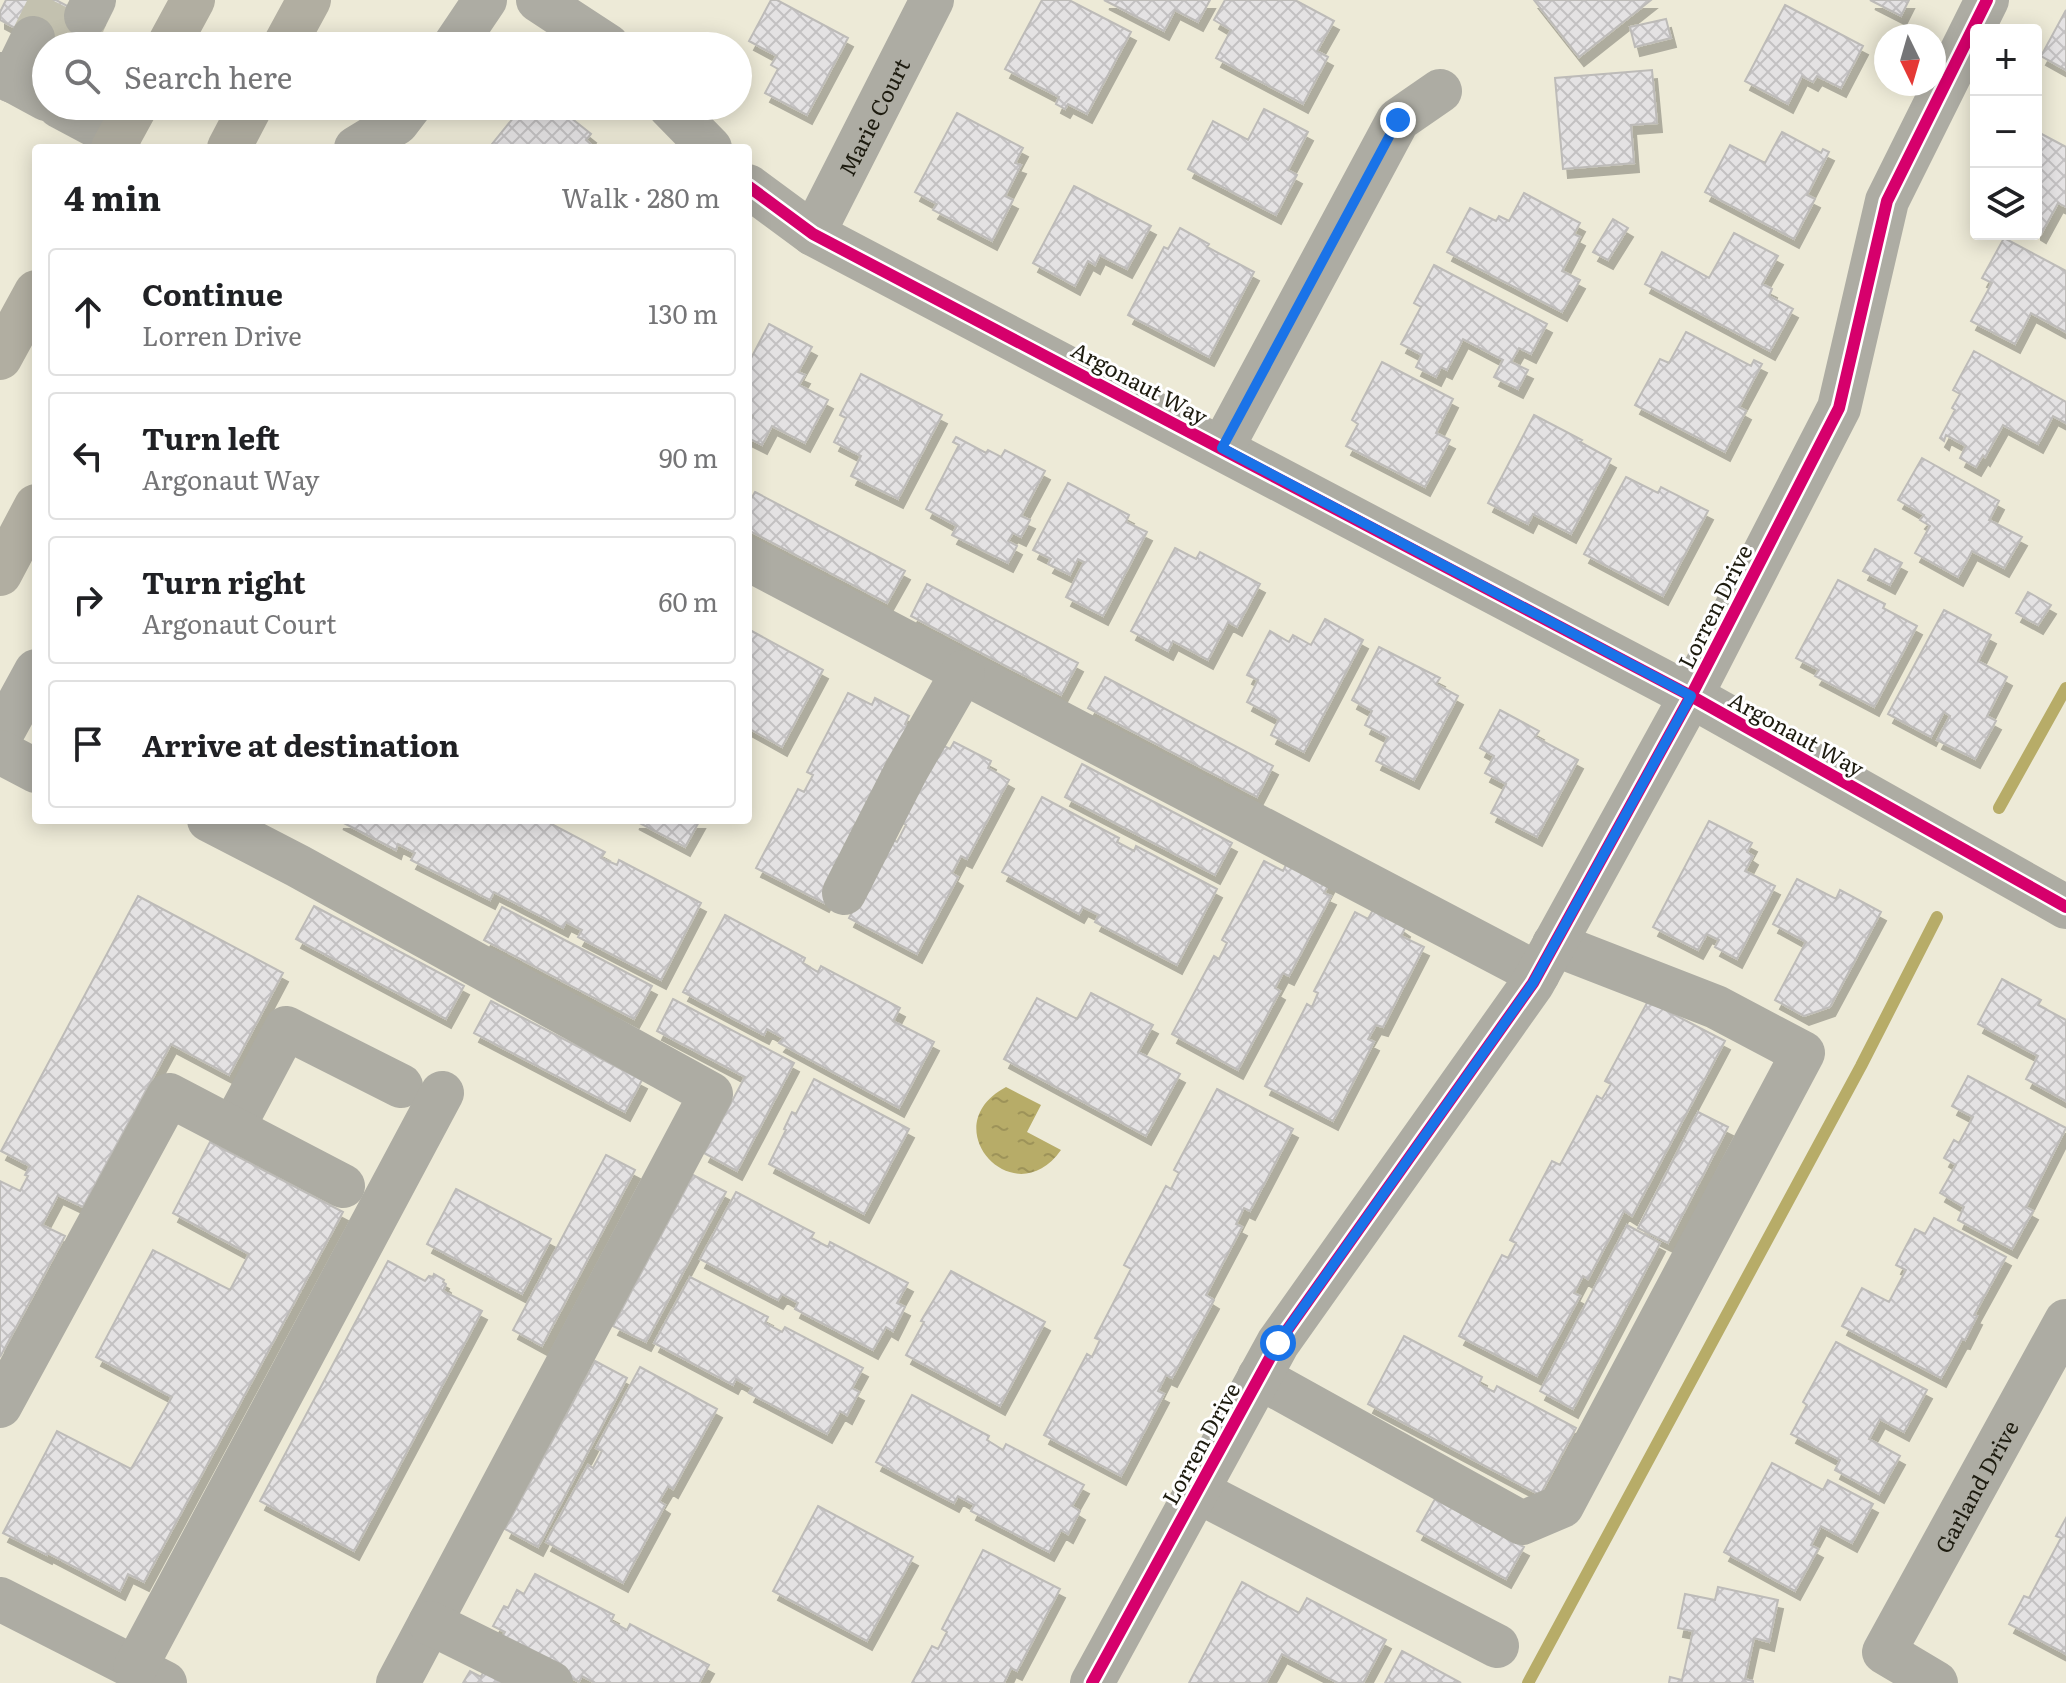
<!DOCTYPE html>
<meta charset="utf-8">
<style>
body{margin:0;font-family:Literata,serif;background:#f2f2f2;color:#202124}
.controls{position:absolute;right:24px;top:24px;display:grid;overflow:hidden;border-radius:8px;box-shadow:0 4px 20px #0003}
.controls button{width:72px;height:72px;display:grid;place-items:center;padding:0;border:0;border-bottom:2px solid #e0e0e0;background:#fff;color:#202124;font:40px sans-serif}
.compass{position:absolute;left:1874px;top:24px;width:72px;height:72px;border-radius:50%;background:#fff;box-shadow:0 4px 20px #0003;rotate:175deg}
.stop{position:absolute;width:24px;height:24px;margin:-18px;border:6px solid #1a73e8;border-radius:50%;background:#fff}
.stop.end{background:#1a73e8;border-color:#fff;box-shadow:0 2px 8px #0008}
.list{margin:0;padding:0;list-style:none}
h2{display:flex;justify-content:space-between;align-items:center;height:104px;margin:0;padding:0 32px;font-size:34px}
h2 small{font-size:26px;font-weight:400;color:#757577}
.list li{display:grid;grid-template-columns:52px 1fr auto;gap:24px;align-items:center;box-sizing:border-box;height:128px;margin:0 16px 16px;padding:0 16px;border:2px solid #e0e0e0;border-radius:8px}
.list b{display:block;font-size:30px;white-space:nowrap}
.list p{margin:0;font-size:26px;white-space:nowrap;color:#757577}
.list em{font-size:26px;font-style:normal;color:#757577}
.icon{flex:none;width:44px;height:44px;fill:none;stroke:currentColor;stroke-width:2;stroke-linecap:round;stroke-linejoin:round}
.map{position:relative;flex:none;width:2066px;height:1683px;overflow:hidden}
.search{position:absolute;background:#fff;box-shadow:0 4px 20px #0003;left:32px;top:32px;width:720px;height:88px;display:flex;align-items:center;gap:20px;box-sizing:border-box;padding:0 28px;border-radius:44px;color:#757577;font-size:30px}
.panel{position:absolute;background:#fff;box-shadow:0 4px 20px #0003;left:32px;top:144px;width:720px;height:680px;border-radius:8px}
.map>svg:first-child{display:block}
.water{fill:url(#water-ripples)}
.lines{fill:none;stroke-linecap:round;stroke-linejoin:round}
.stream{stroke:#b7ac68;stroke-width:12}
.building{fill:url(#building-cross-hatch);stroke:#bdbbb8;stroke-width:2;filter:url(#shadow)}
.minor-tunnel{stroke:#c3c1af;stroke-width:44;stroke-dasharray:44 22;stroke-linecap:butt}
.minor{stroke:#adaca3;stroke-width:44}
.major{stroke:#b1aea1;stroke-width:44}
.cycleway-casing{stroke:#fff;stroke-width:17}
.cycleway{stroke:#d6006c;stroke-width:12}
.route{stroke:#1a73e8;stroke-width:10}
.labels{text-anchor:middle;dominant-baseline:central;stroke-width:6;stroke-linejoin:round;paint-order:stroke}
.street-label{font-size:22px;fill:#1d1b0f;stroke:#fff}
</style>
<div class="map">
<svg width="2066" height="1683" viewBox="0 0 2066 1683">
<defs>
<pattern id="water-ripples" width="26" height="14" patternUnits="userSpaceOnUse" patternTransform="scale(2)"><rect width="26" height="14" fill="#b7ac68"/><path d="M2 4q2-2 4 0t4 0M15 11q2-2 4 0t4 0" fill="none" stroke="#9d9359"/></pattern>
<pattern id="building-cross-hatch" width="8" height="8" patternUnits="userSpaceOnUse" patternTransform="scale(2)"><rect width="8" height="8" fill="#e4e2e3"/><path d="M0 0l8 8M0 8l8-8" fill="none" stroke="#c3c1c2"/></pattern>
<filter id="shadow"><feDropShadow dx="5" dy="9" stdDeviation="0" flood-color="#0004"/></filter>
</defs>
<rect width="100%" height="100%" fill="#edead7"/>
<path class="water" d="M1006,1087L1041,1105L1027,1132L1061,1150C1014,1217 932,1126 1006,1087Z"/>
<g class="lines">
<path class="stream" d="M1999,808L2066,688
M1528,1683L1861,1066L1937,917"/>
</g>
<path class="building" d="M6,0H56L96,21L83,46H49L0,20V12Z
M771,0H777L848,38L807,115L765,93L778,69L771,65L777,56L749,41Z
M1042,0H1069L1131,32L1087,114L1068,104L1065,109L1056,104L1059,97L1005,69Z
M1104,0H1210L1198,22L1175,10L1164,31Z
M1225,0H1295L1334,21L1317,51L1328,57L1303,104L1216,58L1231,30L1214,20Z
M1534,0H1651L1579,57Z
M1870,0H1909L1901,16Z
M1785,5L1863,46L1841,88L1817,76L1813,82L1802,76L1788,104L1745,81Z
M2066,10V70L2041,56Z
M1666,19L1671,38L1635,47L1630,27Z
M1652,70L1657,123L1631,125L1634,163L1563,169L1555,78Z
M523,106H556L591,134L586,140L595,148H497L492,144Z
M1264,109L1308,132L1288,170L1297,175L1276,215L1188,169L1213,121L1248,140Z
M957,113L1023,148L1015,163L1021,165L1005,196L1013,200L992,241L933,210L937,204L915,192Z
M2036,131L2066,147V207L2058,203L2041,234L2036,231Z
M1782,132L1821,153L1823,149L1829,152L1807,195L1815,199L1794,239L1705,192L1730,145L1765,163Z
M1074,186L1151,226L1127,269L1100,255L1095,265L1088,261L1075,286L1033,263Z
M1524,193L1580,223L1574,234L1580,237L1562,271L1580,280L1562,312L1447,252L1470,208L1496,221L1499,216L1509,221Z
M1613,219L1628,228L1608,260L1593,252Z
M1180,228L1209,244L1207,247L1254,272L1209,357L1128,315L1164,247L1168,249Z
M1734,233L1778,256L1762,284L1772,289L1769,296L1793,309L1770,351L1645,284L1662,252L1709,278Z
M2004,238L2066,271V332L2031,313L2015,344L1971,321L1992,283L1982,278Z
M1434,265L1547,324L1531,354L1519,348L1511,362L1528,370L1518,389L1494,377L1503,360L1463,339L1447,370L1441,367L1436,377L1416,367L1422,355L1401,344L1421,307L1414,303Z
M769,324L812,347L798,372L805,375L799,385L828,400L805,443L772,426L762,445L748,438V425L753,416L748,414V364Z
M1686,332L1751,366L1754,360L1762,364L1739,407L1746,411L1725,452L1635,405L1660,359L1669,363Z
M1974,351L2066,402V423L2053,416L2038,444L2003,425L1985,457L1983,455L1976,467L1960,458L1966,446L1946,435L1944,441L1940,438L1955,410L1952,408L1960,394L1953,390Z
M1382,362L1453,399L1436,433L1450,440L1425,487L1346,446L1358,424L1352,420Z
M861,374L942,415L898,499L851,476L861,456L834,442L846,418L840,415Z
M1534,415L1582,440L1580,442L1611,459L1571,534L1533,514L1528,524L1488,503Z
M956,437L986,453L988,450L1001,457L1005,450L1045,471L1021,516L1030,520L1021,537L1013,533L1008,541L1017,546L1008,563L952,535L957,526L926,509L959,445L953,442Z
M1922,458L1999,501L1989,520L2022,537L2004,568L1972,551L1958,577L1915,553L1930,526L1920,520L1924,515L1898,500Z
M1626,477L1658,493L1661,487L1708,511L1663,596L1584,554Z
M1068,483L1129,515L1126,522L1147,532L1103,616L1066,597L1084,562L1078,559L1070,575L1048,564L1051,559L1033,550Z
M755,492L905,571L887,603L748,530V504Z
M1175,548L1196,559L1200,552L1260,584L1237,627L1228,622L1208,660L1173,641L1168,651L1131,631Z
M1875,549L1902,563L1890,585L1863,571Z
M1838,580L1885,604L1883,608L1917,626L1874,707L1815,676L1819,670L1796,658Z
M927,584L1078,663L1061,695L911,616Z
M2028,592L2051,605L2038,625L2016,613Z
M1944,610L1991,635L1978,661L2007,677L1987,716L1996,721L1975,759L1937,740L1950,716L1944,712L1931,737L1888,714Z
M1325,619L1363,640L1304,752L1271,735L1279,719L1247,702L1258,680L1247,675L1270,631L1289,642L1293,635L1311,645Z
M748,629L823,670L782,747L748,728Z
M1379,647L1440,678L1436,684L1458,696L1414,780L1376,761L1388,737L1365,725L1372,711L1352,700Z
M1105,677L1273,766L1257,797L1088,708Z
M848,693L872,705L875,698L909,716L905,724L916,730L824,903L756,868L798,789L804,792L813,775L807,772Z
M1500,710L1539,731L1535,737L1578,760L1537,837L1491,813L1506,784L1485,773L1494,756L1480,748Z
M954,742L991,761L988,768L1009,780L967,859L961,856L952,873L958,877L917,954L849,918L891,839L897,842L906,825L899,821L940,744L950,749Z
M1082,764L1232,843L1215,875L1065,797Z
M1042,797L1119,838L1117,842L1134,851L1136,846L1217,889L1177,965L1095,922L1099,915L1083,907L1079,914L1002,872Z
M338,820H544L605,852L601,858L617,865L619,860L701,903L661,980L578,937L582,930L566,922L563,928L494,892L490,900L411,860L415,853L398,844L396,850Z
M634,820H700L685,847Z
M1709,821L1752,843L1747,852L1753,856L1745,871L1775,886L1737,959L1715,947L1719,940L1707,934L1698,950L1653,927Z
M1264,861L1283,871L1287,863L1331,880L1324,893L1331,896L1289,976L1283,973L1275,988L1280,991L1238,1070L1172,1034L1214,956L1219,959L1227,943L1222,940Z
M1797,879L1836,899L1840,890L1881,912L1830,1007L1804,1016L1775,1000L1806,942L1773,924Z
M138,896L283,973L229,1075L171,1044L83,1207L58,1195L42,1225L65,1236L0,1357V1181L20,1191L28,1176L25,1175L30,1166L1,1151Z
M314,906L464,986L446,1019L296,939Z
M1375,906L1405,928L1401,936L1424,947L1383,1027L1376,1025L1368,1039L1374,1042L1333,1121L1265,1086L1307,1004L1312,1007L1318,993L1314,991L1355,912L1368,919Z
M502,907L652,986L634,1019L484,940Z
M725,915L805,958L803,963L818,972L821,966L900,1008L893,1021L934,1042L899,1108L779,1043L783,1038L767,1029L764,1035L683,992Z
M2002,979L2041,1000L2038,1005L2066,1020V1101L2026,1079L2038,1056L1978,1024Z
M1091,993L1153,1025L1138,1052L1180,1074L1146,1136L1004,1059L1037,998L1077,1019Z
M673,999L794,1063L737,1171L704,1153L745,1077L657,1031Z
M491,1001L642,1080L625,1112L474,1033Z
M1648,1001L1725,1041L1632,1216L1624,1211L1588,1279L1583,1276L1574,1293L1580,1296L1537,1376L1459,1336L1502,1255L1508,1258L1516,1243L1510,1240L1552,1161L1560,1165L1597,1096L1602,1099L1611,1084L1605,1081Z
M1968,1076L2066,1128L2026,1207L2033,1211L2012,1249L1958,1220L1964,1207L1940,1193L1956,1165L1944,1158L1954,1140L1959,1143L1973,1117L1952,1106Z
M814,1079L909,1129L864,1214L769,1164L786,1130L784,1129L792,1112L796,1114Z
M1217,1089L1293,1129L1250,1211L1244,1208L1236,1224L1242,1227L1206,1295L1214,1300L1172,1378L1166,1375L1158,1391L1164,1394L1121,1476L1044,1435L1087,1354L1092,1357L1100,1340L1095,1338L1131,1269L1124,1265L1166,1186L1171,1189L1179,1173L1174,1170Z
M1698,1112L1728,1127L1668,1243L1638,1228Z
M210,1142L343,1212L144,1582L128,1574L120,1591L48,1553L47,1555L3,1533L57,1431L131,1469L172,1397L96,1357L153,1250L230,1290L249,1254L173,1213Z
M606,1155L635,1170L542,1346L513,1330Z
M693,1175L726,1192L646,1342L613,1326Z
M456,1189L551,1239L522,1294L427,1244Z
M736,1192L814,1233L811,1238L828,1247L830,1242L908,1283L897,1303L905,1307L893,1331L886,1327L873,1350L795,1309L798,1303L782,1294L778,1300L700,1259Z
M1934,1218L2006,1257L1974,1315L1977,1316L1965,1340L1962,1339L1941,1378L1842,1326L1862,1288L1889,1302L1906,1270L1896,1265L1915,1229L1925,1234Z
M1627,1225L1660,1243L1573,1409L1540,1391Z
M388,1261L425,1281L429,1276L433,1277L434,1274L444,1280L443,1282L446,1284L443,1291L482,1311L354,1551L260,1501Z
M951,1271L1045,1322L1000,1406L906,1355L924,1322L921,1321Z
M690,1277L768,1317L765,1323L782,1332L785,1327L863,1368L852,1388L859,1392L847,1415L840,1411L827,1434L749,1393L752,1388L736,1379L733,1385L654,1343Z
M1404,1336L1482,1377L1479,1384L1494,1392L1497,1386L1576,1428L1540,1495L1368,1404Z
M1836,1342L1927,1390L1904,1432L1880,1419L1869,1439L1900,1456L1879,1494L1835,1470L1840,1460L1791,1434L1807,1405L1803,1402Z
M595,1361L627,1378L538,1547L505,1529Z
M640,1367L717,1409L673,1489L668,1486L659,1501L665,1505L623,1583L546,1542L588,1465L593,1468L602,1451L596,1448Z
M912,1395L989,1436L987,1440L1003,1450L1006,1444L1084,1485L1072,1506L1080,1511L1068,1534L1061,1530L1049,1552L971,1511L974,1505L958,1496L954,1503L876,1462Z
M1772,1463L1823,1490L1828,1480L1873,1504L1852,1543L1821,1526L1811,1545L1818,1549L1795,1591L1724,1552Z
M1435,1499L1524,1547L1506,1579L1417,1531Z
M818,1506L913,1557L867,1641L773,1591Z
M2066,1518V1654L2009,1624L2024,1596L2029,1598L2061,1538L2056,1536Z
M983,1550L1060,1589L1017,1671L1011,1668L1004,1683H912L932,1646L938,1649L947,1632L942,1629Z
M535,1574L614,1615L611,1621L627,1630L630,1624L709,1665L699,1683H595L582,1676L579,1682L500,1641L505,1632L493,1626L504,1606L508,1608L517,1590L524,1594Z
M1242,1582L1299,1613L1307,1598L1386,1640L1363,1683H1338L1282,1654L1266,1683H1189Z
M1718,1587L1778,1600L1769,1642L1754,1638L1745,1679L1753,1681V1683H1669L1670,1677L1682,1680L1693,1631L1678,1628L1685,1594L1715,1600Z
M1402,1651L1461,1683H1385Z
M486,1666L519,1683H463L470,1671L481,1677Z"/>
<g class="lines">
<path class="minor-tunnel" d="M33,38L52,0
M73,46L86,16"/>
<g class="minor">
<path d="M538,0L608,46"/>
<path d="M86,16L94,0"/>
<path d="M454,46L485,0"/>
<path d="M0,74L46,99"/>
<path d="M12,81L33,38"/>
<path d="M59,106L119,138"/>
<path d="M669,106L710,148"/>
<path d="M356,148L397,123L410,106"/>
<path d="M748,186L813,234L1691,696L2066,907"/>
<path id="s1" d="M813,234L932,0"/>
<path d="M1222,448L1398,120L1440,91"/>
<path d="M748,559L1538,974"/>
<path d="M0,737L36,671"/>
<path d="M0,752L36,771"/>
<path d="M209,820L298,866L711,1094L398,1683"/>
<path d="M844,893L906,771L963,672"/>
<path d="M233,1128L286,1028L401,1086"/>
<path d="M1259,1377L1522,1523L1562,1506L1803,1053L1716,1007L1554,944"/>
<path d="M0,1406L169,1095L343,1186"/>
<path d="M1197,1491L1497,1646"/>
<path d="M0,1599L165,1683"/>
<path d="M430,1623L551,1683"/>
<path d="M135,1668L442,1093"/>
<path d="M1092,1683L1278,1343L1533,983L1691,696L1839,408L1887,201L1987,0"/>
<path id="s2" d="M1936,1683L1884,1652L2066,1321"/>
</g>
<path class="major" d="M168,46L193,0
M284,46L309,0
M113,148L136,106
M229,148L251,106
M0,358L36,292
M0,574L36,506"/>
<defs>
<path id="cycleway" d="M748,186L813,234L1691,696L2066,907
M1092,1683L1278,1343L1533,983L1691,696L1839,408L1887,201L1987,0"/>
</defs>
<use href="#cycleway" class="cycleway-casing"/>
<use href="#cycleway" class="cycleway"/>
</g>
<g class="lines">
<path class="route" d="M1278,1343L1533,983L1691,696L1222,448L1398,120"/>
</g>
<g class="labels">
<g class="street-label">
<text stroke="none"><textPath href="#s1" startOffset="132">Marie Court</textPath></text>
<text transform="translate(1140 382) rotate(28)">Argonaut Way</text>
<text transform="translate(1714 606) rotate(-63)">Lorren Drive</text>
<text transform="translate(1797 733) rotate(29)">Argonaut Way</text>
<text transform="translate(1200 1443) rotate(-61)">Lorren Drive</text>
<text stroke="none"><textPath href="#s2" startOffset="250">Garland Drive</textPath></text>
</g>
</g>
</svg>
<div class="controls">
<button>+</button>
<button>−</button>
<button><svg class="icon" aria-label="layers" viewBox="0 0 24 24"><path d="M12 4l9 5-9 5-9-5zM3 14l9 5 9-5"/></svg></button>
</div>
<svg class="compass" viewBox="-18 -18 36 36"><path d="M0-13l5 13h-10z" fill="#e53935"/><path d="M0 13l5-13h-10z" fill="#757577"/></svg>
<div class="stop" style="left:1278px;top:1343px"></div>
<div class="stop end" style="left:1398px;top:120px"></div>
<div class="search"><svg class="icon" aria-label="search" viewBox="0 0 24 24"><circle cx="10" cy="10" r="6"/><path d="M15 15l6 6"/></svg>Search here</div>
<section class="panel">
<h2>4 min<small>Walk · 280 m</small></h2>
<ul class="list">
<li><svg class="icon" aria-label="ahead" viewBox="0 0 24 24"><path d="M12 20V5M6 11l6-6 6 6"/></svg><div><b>Continue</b><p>Lorren Drive</p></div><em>130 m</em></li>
<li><svg class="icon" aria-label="left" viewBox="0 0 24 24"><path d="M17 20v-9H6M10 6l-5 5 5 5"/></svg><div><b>Turn left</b><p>Argonaut Way</p></div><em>90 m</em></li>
<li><svg class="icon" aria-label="right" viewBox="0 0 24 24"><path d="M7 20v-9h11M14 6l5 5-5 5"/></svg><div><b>Turn right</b><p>Argonaut Court</p></div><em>60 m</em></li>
<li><svg class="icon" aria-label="arrive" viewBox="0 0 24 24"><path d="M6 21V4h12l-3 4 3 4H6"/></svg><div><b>Arrive at destination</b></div></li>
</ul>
</section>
</div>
